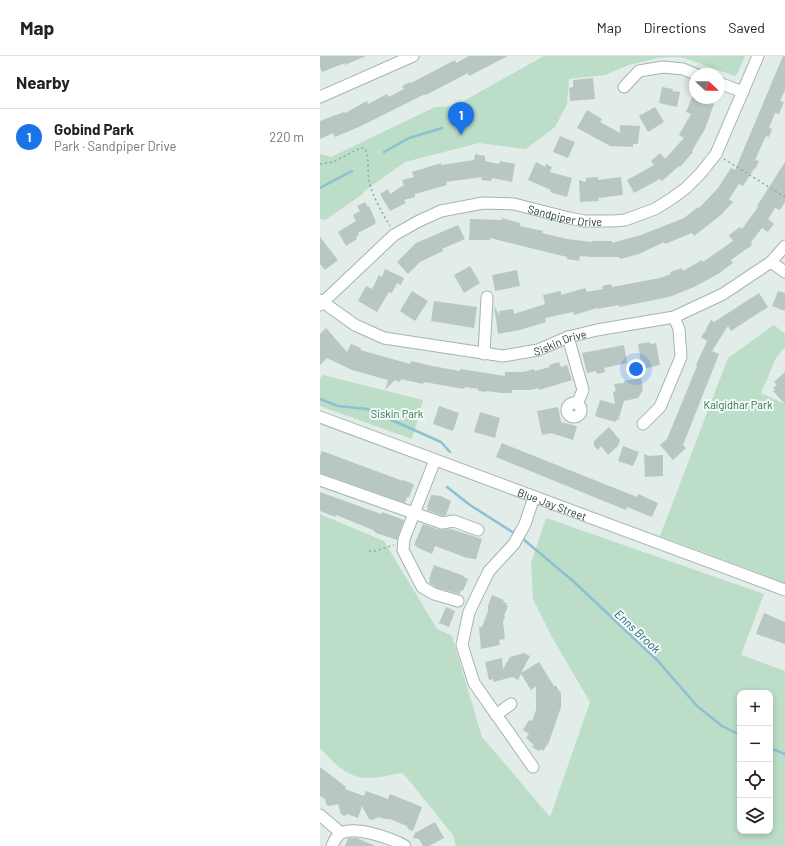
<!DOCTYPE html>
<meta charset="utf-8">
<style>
body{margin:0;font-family:Barlow,sans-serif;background:#f6f6f6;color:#222}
.controls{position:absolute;right:12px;bottom:12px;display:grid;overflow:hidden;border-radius:8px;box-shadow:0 2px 6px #0003}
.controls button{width:36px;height:36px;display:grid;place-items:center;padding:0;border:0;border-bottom:1px solid #e0e0e0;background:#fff;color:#222;font:20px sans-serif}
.compass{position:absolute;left:369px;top:12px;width:36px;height:36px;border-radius:50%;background:#fff;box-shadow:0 2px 6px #0003;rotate:112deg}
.you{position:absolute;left:316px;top:313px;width:14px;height:14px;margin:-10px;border:3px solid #fff;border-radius:50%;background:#1a73e8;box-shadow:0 0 0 6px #1a73e833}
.badge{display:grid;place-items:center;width:26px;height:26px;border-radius:50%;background:#1a73e8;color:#fff;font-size:13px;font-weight:700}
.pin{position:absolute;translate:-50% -33px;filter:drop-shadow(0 1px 2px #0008)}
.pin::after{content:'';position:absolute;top:21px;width:14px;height:12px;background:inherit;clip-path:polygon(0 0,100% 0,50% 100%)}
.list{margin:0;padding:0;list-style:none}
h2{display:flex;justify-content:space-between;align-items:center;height:52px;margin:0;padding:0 16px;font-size:17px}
h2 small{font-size:13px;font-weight:400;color:#767676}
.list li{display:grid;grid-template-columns:26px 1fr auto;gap:12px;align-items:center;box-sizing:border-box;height:56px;padding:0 16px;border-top:1px solid #e0e0e0}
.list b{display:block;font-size:15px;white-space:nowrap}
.list p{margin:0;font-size:13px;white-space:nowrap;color:#767676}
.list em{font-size:13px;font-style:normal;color:#767676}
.icon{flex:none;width:22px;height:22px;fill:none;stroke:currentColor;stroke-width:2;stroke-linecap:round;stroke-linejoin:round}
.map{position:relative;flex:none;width:465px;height:790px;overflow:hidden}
header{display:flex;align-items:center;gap:24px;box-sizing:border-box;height:56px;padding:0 20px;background:#fff;border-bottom:1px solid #e0e0e0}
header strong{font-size:19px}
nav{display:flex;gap:22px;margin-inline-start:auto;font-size:14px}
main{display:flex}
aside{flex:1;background:#fff}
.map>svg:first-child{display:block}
.green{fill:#bcddc7;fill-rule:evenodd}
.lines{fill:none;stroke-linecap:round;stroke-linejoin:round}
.stream{stroke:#8cc1d0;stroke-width:2.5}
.building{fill:#b8c7c2}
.minor-casing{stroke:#a5b4b0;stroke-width:13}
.path{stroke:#83afa4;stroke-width:1.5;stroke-dasharray:2 3;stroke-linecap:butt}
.minor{stroke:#fff;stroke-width:11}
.labels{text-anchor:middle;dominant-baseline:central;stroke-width:4;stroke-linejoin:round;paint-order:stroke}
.street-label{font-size:11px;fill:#233d38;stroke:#f3f9f6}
.park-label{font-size:11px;fill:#2e734d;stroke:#f3f9f6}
.water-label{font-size:12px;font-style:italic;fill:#1e6278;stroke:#f3f9f6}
</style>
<header>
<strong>Map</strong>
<nav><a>Map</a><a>Directions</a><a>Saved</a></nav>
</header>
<main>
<aside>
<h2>Nearby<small></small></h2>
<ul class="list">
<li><span class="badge">1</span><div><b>Gobind Park</b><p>Park · Sandpiper Drive</p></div><em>220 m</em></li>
</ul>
</aside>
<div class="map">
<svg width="465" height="790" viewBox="0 0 465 790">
<rect width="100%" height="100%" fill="#e2ece9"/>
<path class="green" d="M224,0H425L417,18L415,20L364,2L355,1L337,2L309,9L285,19L249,23L247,48L235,71L206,93L159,87L85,106L43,136V138L5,164L0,163V98L11,101L115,51L135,50Z
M454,269L465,278V291L456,302L441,337L465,348V527L340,480L408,302Z
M3,319L103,344L92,383L0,350V322Z
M0,458L64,485L117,573L132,580L162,681L230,761L270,646L233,583L213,543L211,507L226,462L444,538L421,599L465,615V790H136L133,779L83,717C72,718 60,722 49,722C28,723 13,706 0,692ZM420,637H450V775H420Z"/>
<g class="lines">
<path class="stream" d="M64,96L89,82L122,72
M0,132L32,115
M0,343L18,350L47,353L121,386L130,396
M127,431L150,449L194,477
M203,483L253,525L338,605L377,650L402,670L420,679
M450,692L465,698"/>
</g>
<path class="building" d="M0,0H46L25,9V7L2,16L0,11Z
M149,0H188L149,20L148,17L106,39L105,38L41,70L15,81L13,77L0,83V65L24,56L25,57L47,45L48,48L67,38L69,41L84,33L82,30L90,26L91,27L135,4L136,7Z
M463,0H465V34L460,45L464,46L459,58L455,57L449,72L452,73L449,81L446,80L435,104L439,105L435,113H434L423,130L419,128L409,143L413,146L401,159L374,180L372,177L345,188L344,186L319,198L300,203L299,201H271L260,200L259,205L247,203V201L170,182V184H149L150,163L182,164V162L200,167V170L223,175L222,177L247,183L272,186V185H292V187L321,179L364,162L378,151L379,152L398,132L411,112L415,114Z
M273,22L275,43L250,45L249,32L253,31V24Z
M342,31L353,33L352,35L360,36L357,51L339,47Z
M373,39L375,40V42H379L394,48L385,73L372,95L373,96L360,111L359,110L342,125L340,123L314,137L307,124L334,109L331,105L340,97L345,103L364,82L359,79L371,58L366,56Z
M335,51L344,66L328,76L319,60Z
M267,54L282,63L280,66L300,77V69L320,70L318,88H313V91L293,90L292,91L257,72Z
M240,80L255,86L248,102L233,96Z
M155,98L165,100V105L179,108L180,105L195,108L192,126L172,122L171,125L161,124L162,121L126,126L127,129L95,138V141L84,144L86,147L70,155L60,138L68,133L70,138L84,129L82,124L94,121L92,116L121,107V109L154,104Z
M216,106L225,111L226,108L232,111L230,116L252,122L247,141L230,136L231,134L208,124Z
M465,106V146L460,154L455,152L448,163L454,168L448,176L442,172L431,186L432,189L411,204L413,207L398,218L374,231L349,241L299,251V249L277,253V252L254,259L253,256L225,262L226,266L200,274L178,278L174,250L180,260L179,255L193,253L194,258L225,248L223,239L241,235V239L265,232L267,236L283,233L282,230L291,228L292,231L340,222L351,218L350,216L362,212L363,215L382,204L383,206L413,185L409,179L420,171L422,173L438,151L437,150Z
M278,121V124L301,121L303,139L278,142L279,145L260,146L259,124L266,126V122Z
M45,146L48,151L49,150L56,166L55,168L38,177L39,179L36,181L37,183L26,190L18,176L36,165L33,159L40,155L37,150Z
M138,169L145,183L122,193L123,195L100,206L88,218L77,206L96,187Z
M0,181L18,204L5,214L0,208Z
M150,210L160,227L144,237L134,219Z
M65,213L84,222L81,229L77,227L72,237L69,236L57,256L38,245L46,230L52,233L59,219L62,221Z
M197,214L200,230L175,235L172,219Z
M92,235L108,245L95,265L80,255Z
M458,235L465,237V255L452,250Z
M439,237L448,251L411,275L408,270L392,295L399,298L363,389L366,392L353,404L340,389L347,383L377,310L376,309L387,285L381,281L387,273H386L391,264L394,266Z
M114,245L157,251L154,272L111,265Z
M6,272L27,296L31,288L41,292L40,294L90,308L91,305L112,310L140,315V313L185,320V316H203L214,313L215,315L230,311L229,309L239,306L241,311L247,309L252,324L219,334V332L210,334H192V337H181L166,335V336L158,335V333L145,331L144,333L104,326L103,328L81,323L80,326L75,324L65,334L68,324L32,314L7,302L0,309V278Z
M330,286V288L336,287L340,309L322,313L318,288Z
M304,289L307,307L284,312L285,316L277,318L276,315L267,317L262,297Z
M465,316V348L453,335L455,334L453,332L457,329L454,326Z
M321,322L323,334L318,342L304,345L298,365V363L295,366L275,360L280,344L295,348L293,336L296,335L294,328L304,327V325Z
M119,350L139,357L133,375L113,368Z
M238,351L241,366L257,370L253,384L231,377L222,379L217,355Z
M160,356L180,362L175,382L154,376Z
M289,371L300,384L298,390L288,399L281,390L278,394L274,390V385Z
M182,387L317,441L318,438L338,447L332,461L307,451L306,454L176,401Z
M303,390L319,396L313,410L298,405Z
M2,395L83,425V424L91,427L94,429L89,441H87L85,447L0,417V400Z
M324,398L329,400L343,399V420L325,421Z
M0,436L61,458L62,456L84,464L77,484L56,477L53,474L16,459L15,461L0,455Z
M111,439L121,440L131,445L126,459L123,460L107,454L108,452L107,451Z
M103,468L120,474L131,473L162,483L156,503L147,502L115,490L112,498L96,491L97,490L94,489Z
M114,509L144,520V521L148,523L143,535L141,534L140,538L117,532L109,527L110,523H109Z
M172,539L184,544L183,546L187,547L186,549L188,550L184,560H185L183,566L185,583L179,584L180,589L161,593L159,571H162L168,555V550Z
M126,551L135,555L129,571L119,567Z
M444,557L465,566V588L436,578Z
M204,597L210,600L201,617L219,606L234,630H237V632L241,637V651L229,686L223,695L220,693L219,695L212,691L214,689L206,682L209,678L203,674L209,664L212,665L216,654V630L211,634L201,618L198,624L193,621L173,626V623L169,624L165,606L182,602L183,613L190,601Z
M0,711L26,731L25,733L44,740L46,735L68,743L70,738L102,751L93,775L88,773L87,770L70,763H65L59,761L52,764L49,763L42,750L38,762L27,758L24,760L21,758L18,748L9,750L6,748L5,743L0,740Z
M115,766L124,782L109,790H103L99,783L93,782L95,777Z
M28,782H37L55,790H25Z"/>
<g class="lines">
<defs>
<g id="minor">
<path d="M399,27L423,36"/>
<path d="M304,31L319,15L343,11L363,13L375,18"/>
<path d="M0,41L93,0"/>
<path d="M451,206L465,216"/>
<path id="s1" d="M0,244L35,269L64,282L183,300L218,294L248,281L277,274L354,261L403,238L451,206L465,190"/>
<path id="s2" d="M0,249L74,179L99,165L121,155L163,147L194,148L249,162L264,165H293L305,164L335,153L351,143L366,132L380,118L396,98L438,0"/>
<path d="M248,281L263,334L257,348"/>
<path d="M164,298L167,241"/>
<circle cx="254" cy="354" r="7"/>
<path id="s3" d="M0,361L465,534"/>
<path d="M323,368L340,351L361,301L359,273L354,261"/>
<path d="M115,404L84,483L83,494L102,531L114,538L138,545"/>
<path d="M0,424L122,467L134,465L158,474"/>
<path d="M176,659L191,648"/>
<path d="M213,711L154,627L142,589L149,556L169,515L194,488L205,468L214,441"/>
<path d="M0,759L21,777"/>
<path d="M12,790C14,785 16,780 21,777C36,770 71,782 85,790"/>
</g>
</defs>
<use href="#minor" class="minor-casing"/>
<path class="path" d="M404,103L465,141
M0,108L13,106L40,92H44C50,98 47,116 49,125C53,142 62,156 70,170
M49,495H55L74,489"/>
<use href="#minor" class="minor"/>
</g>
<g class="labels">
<g class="street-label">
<text stroke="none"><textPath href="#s2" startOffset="281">Sandpiper Drive</textPath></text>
<text stroke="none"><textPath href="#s1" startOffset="254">Siskin Drive</textPath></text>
<text stroke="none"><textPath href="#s3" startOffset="248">Blue Jay Street</textPath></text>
</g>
<g class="park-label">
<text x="418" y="348">Kalgidhar Park</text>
<text x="77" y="357">Siskin Park</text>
</g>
<g class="water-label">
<text transform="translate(318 575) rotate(43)">Enns Brook</text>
</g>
</g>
</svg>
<div class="controls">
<button>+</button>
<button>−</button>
<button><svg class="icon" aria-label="locate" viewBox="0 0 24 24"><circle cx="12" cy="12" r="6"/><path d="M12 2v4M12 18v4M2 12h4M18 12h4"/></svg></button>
<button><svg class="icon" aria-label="layers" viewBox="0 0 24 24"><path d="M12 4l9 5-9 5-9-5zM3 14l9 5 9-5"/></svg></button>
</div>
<svg class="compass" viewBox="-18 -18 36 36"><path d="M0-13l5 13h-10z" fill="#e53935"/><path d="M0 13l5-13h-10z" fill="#767676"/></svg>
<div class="you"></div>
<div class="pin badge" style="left:141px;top:79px">1</div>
</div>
</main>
